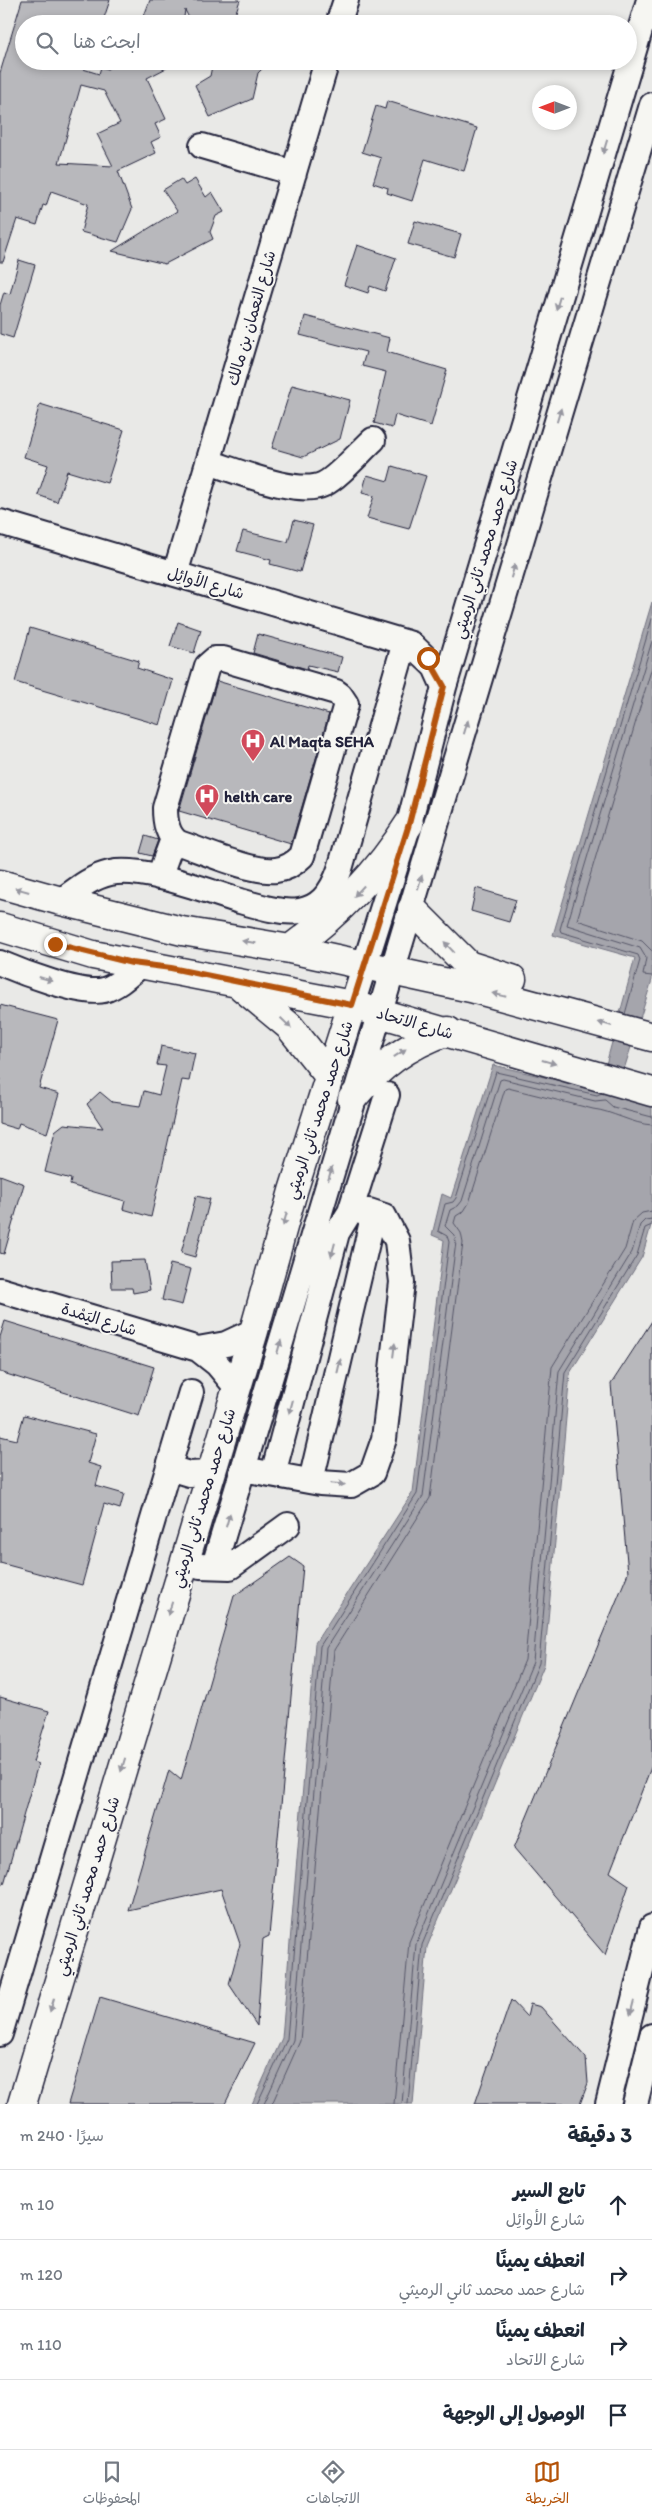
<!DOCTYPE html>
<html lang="ar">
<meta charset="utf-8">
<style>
body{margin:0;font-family:Itim,"Playpen Sans Arabic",sans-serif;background:#f6f6f7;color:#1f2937;direction:rtl}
.compass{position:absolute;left:532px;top:85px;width:45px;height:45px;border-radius:50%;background:#fff;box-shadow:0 2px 8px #0003;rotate:270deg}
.stop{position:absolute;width:15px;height:15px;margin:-11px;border:4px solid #b45309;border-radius:50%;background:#fff}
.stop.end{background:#b45309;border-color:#fff;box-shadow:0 1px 5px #0008}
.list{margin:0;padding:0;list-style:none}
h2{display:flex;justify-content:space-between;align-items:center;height:65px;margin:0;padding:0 20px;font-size:21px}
h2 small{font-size:16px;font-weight:400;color:#747a83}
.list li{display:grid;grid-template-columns:32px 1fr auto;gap:15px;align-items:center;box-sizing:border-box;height:70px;padding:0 20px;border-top:1px solid #e0e1e3}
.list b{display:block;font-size:19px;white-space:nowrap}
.list p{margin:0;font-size:16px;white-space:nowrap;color:#747a83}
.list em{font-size:16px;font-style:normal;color:#747a83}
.icon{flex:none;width:28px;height:28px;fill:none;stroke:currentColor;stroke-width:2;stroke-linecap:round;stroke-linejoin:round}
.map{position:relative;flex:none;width:652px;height:2104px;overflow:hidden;direction:ltr}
.search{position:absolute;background:#fff;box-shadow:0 2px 8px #0003;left:15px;right:15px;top:15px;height:55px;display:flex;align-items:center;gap:12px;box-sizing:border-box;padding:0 18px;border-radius:28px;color:#747a83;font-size:19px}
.sheet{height:345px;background:#fff}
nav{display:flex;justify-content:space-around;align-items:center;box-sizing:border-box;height:70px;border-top:1px solid #e0e1e3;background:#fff;font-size:14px;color:#747a83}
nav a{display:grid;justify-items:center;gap:2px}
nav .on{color:#b45309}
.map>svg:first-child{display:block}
.water{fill:#a5a5ac;stroke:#71717f}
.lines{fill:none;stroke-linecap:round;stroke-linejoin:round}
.shore{stroke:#565668;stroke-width:1}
.building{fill:#b8b8bc;stroke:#22223b;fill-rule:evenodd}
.minor-casing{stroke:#22223b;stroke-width:28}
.major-casing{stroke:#22223b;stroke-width:31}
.minor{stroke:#f6f6f2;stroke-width:24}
.major{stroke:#f6f6f2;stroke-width:28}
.oneway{fill:#9797a0}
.route{stroke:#b45309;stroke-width:6}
.labels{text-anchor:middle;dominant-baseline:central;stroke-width:4;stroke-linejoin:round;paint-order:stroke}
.street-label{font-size:16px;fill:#22223b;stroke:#f6f6f2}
.poi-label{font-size:16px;font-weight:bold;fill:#22223b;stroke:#f6f6f2;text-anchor:start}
</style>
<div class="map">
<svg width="652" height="2104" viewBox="0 0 652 2104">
<rect width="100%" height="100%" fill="#e9e9e7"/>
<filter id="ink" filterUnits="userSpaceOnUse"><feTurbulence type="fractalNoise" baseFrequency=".02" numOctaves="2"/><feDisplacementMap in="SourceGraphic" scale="10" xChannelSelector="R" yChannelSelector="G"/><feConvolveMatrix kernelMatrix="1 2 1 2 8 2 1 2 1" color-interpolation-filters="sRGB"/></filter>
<g filter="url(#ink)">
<path class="water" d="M652,602V980L616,1095L652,1107V1222L642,1257L570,1373L544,1665L427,1947L413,2104H252L282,2038L315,1643L413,1492L444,1240L432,1235L442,1194L451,1198L493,1065L599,1090L635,958L553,935Z"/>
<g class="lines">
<path class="shore" d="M652,641L567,925L640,948L646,958L643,975L652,976
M652,667L577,920L642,941L652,951
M625,1014L640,960L638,955L561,932L560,929L652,619
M257,2104L287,2039L320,1646L417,1494L449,1242L447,1236L438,1231L445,1204L453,1202L456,1198L496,1072L597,1095L602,1093
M264,2104L293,2040L326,1648L423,1496L456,1242L454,1235L445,1226L450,1210L458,1206L462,1201L500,1080L503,1079L595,1101L605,1100L613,1107L652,1117
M272,2104L300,2041L334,1650L430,1498L463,1243L461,1233L454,1223L456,1216L464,1211L469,1203L505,1089L508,1088L593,1109C612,1111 632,1124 652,1125
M394,2104L409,1942L525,1660L552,1367L625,1249L633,1221L642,1213L652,1211
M402,2104L416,1944L533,1662L559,1371L632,1252L640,1225L645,1220L652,1219
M408,2104L422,1945L539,1663L565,1372L637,1255L645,1228L652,1225"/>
</g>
<path class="building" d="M22,0H110L102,24H24V61H58L99,74L101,67L108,69L110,61H180L147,78L166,119L155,124L161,137L151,142L156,153L118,171L132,209L118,242L81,232L88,204L51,191L46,206L43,205L37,225L17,219L3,262H0V73ZM81,85L104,91L120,123L97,134L113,166L59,163Z
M150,0H240L232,24H192L185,10L183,24H141Z
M213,61H270L258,73L252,99L210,117L195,85L210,76Z
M387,101L477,128L464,171L425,159L412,201L387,193L388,188L373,183L381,158L362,152L376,106L385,109Z
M181,179L185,185L195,179L206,197L212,192L224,212L216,216L210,232L213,239L165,264L112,251L177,211L163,190Z
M415,221L461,234L454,257L408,244Z
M357,245L396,258L385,291L370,286L368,293L344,285Z
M19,260L35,265L13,338L0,334V305L4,292L10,294Z
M305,316L390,338L387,352L447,370L431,426L395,415L392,428L374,423L386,372L362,366L366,352L300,335Z
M292,385L350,400L340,439L303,457L272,448Z
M40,404L124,430L107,483L67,471L57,502L38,495L48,465L24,457Z
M392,466L426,476L409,529L367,518L374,496L362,493L367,475L388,481Z
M294,520L313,525L300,572L270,564L271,560L237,551L243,531L288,542Z
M178,622L201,630L194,653L170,646Z
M30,628L139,661L137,668L173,680L160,725L15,682Z
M258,634L342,657L338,672L308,665L307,669L253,653Z
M217,681L329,714L291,844L179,811Z
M145,836L158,840L152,856L140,853Z
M476,888L516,900L509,922L471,911Z
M0,1005L58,1020L39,1088L59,1094L47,1133L19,1123L17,1129L0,1124Z
M161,1046L195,1053L189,1081L182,1080L151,1217L123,1209L125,1201L70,1185L71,1179L45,1172L55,1131L64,1124L103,1128L87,1104L100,1092L112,1102L140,1106L144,1091L159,1095L166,1066L157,1065Z
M0,1175L24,1184L4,1254L0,1253Z
M196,1196L210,1199L195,1257L181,1253Z
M145,1260L150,1290L133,1293L132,1288H112L111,1261Z
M170,1264L191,1269L182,1305L162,1300Z
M5,1321L154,1367L139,1416L0,1372V1337Z
M652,1321V1765L610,1872L629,1885L605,1955L514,1848L628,1573L611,1384Z
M24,1415L96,1434L88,1463L101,1467L96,1486L124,1494L120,1509L104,1504L82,1585L0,1563V1436L17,1440Z
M290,1557L303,1566L269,1936L263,1939L257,2026L229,1984L240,1944L221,1889L128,1910L169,1770L181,1780L234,1596Z
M0,1697L49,1711L33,1762L38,1764L4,1884L0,1883Z
M100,1997L255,2043L225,2104H68Z
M511,2000L527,2017L530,2004L541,2007L586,2058L588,2083L580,2104H475Z"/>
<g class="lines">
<defs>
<path id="minor" d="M338,24L346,0
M202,146L294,173
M208,462C235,470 298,497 324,484C337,478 361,451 373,440
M0,522L411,644L435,667L444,687
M175,574L327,61
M215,659H223L336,692L340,695L346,704L302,856C295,863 286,869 276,870C253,873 203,851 179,843C167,836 165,822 165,808L207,666Z
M159,877L173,839
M61,901C76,890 91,877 110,873C144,866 206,891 240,901C285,914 321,925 340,869L405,642
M0,963C21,972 83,996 104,990C118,986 130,974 142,964
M352,1005L409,824L444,687L649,0
M350,1212L387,1095
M0,1290L198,1349L217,1364L237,1388
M198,1349L226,1344L254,1331
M169,1468L189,1474L210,1473
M243,1469L320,1483L351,1485L372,1473L384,1439L402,1282L397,1241L384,1216L369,1211L350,1212L337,1233L273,1474
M311,1481L374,1213
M200,1566L230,1567L288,1525
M214,1566C359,1079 506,592 652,105
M0,2034L191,1392
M608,2104L652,1927
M635,2104L652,2036"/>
<path id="major" d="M0,884L61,901L182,931L290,949L471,988L652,1037
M412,909L468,965L512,979
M0,927L93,955L352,1005L652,1092
M290,949C338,914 377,875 409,824
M242,987L289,1026L329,1076
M352,1099C379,1066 407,1045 448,1031
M22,2104L254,1331L293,1191L352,1005"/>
</defs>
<use href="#minor" class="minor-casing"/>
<use href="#major" class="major-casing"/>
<use href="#minor" class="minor"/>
<use href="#major" class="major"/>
</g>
<defs><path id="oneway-solid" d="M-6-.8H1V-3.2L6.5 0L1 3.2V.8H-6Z" transform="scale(1.25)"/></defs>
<g class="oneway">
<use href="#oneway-solid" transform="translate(605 147) rotate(107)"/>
<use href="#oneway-solid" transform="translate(558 303) rotate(107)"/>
<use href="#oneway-solid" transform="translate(559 415) rotate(-73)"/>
<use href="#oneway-solid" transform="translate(513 571) rotate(-73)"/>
<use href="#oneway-solid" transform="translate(466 727) rotate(-73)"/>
<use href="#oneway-solid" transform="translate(420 882) rotate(-73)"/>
<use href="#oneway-solid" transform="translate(22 890) rotate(-164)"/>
<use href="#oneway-solid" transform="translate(359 891) rotate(133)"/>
<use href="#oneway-solid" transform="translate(249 942) rotate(-171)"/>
<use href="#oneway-solid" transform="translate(449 947) rotate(-133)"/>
<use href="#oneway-solid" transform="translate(46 979) rotate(16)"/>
<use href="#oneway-solid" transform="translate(499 995) rotate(-166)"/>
<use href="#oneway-solid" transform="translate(286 1023) rotate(44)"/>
<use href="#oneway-solid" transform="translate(605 1024) rotate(-164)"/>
<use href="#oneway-solid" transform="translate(400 1053) rotate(-34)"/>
<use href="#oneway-solid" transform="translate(549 1062) rotate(16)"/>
<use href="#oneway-solid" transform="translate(330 1174) rotate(-74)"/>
<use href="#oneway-solid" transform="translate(285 1219) rotate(106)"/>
<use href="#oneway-solid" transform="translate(333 1250) rotate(105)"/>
<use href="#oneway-solid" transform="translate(279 1347) rotate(-74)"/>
<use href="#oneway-solid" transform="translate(394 1350) rotate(-83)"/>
<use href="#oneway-solid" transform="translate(339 1366) rotate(-77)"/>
<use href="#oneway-solid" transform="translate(291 1407) rotate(105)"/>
<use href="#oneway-solid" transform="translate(338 1484) rotate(5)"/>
<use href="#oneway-solid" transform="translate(228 1520) rotate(-74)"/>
<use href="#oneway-solid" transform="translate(170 1609) rotate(107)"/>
<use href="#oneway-solid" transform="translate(123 1765) rotate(107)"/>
<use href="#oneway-solid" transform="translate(52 2005) rotate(107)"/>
<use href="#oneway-solid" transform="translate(632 2008) rotate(104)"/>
</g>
</g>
<g class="lines" filter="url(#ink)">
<path class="route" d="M55,944L132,963L171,968L352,1005L409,824L444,686L428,658"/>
</g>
<defs>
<symbol id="hospital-pin" viewBox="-11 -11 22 30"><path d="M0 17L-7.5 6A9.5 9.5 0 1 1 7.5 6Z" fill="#d1495b" stroke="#f6f6f2"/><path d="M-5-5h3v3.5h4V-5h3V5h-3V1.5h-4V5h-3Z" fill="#fff"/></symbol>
</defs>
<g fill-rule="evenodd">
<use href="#hospital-pin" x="239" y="727" width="28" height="38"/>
<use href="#hospital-pin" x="193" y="782" width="28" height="38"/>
</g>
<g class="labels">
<g class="street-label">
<text transform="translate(251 318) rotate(-74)">شارع النعمان بن مالك</text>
<text transform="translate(485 549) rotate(-73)">شارع حمد محمد ثاني الرميثي</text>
<text transform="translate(206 583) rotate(16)">شارع الأوائِل</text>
<text transform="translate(415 1023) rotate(16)">شارع الاتحاد</text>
<text transform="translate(319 1110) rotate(-72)">شارع حمد محمد ثاني الرميثي</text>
<text transform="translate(99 1319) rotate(17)">شارع اليَمْدة</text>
<text transform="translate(203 1498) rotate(-73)">شارع حمد محمد ثاني الرميثي</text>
<text transform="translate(87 1886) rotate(-73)">شارع حمد محمد ثاني الرميثي</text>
</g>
<g class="poi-label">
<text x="270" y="741">Al Maqta SEHA</text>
<text x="224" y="796">helth care</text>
</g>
</g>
</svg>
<svg class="compass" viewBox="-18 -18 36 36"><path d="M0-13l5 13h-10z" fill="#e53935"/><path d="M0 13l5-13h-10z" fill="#747a83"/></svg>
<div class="stop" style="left:428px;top:658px"></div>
<div class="stop end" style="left:55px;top:944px"></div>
<div class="search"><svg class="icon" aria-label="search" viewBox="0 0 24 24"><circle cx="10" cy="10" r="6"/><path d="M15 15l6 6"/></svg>ابحث هنا</div>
</div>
<section class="sheet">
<h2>3 دقيقة<small>سيرًا · 240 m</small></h2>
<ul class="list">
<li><svg class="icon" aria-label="ahead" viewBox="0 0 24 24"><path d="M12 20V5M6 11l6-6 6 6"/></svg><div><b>تابع السير</b><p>شارع الأوائِل</p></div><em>10 m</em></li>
<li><svg class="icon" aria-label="right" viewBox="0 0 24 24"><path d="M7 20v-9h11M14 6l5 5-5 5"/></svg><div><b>انعطف يمينًا</b><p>شارع حمد محمد ثاني الرميثي</p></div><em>120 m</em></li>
<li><svg class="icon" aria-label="right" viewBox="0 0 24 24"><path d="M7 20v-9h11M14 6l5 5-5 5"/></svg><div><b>انعطف يمينًا</b><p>شارع الاتحاد</p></div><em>110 m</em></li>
<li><svg class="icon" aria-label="arrive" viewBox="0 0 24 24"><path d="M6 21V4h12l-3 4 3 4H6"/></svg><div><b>الوصول إلى الوجهة</b></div></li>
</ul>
</section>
<nav>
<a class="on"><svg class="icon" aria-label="map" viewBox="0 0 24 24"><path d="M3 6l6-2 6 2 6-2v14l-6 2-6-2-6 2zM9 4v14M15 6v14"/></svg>الخريطة</a>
<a><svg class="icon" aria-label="directions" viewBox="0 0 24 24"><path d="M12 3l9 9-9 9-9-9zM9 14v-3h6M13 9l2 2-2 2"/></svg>الاتجاهات</a>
<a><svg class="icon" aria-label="saved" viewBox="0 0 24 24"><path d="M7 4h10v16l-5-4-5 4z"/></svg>المحفوظات</a>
</nav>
